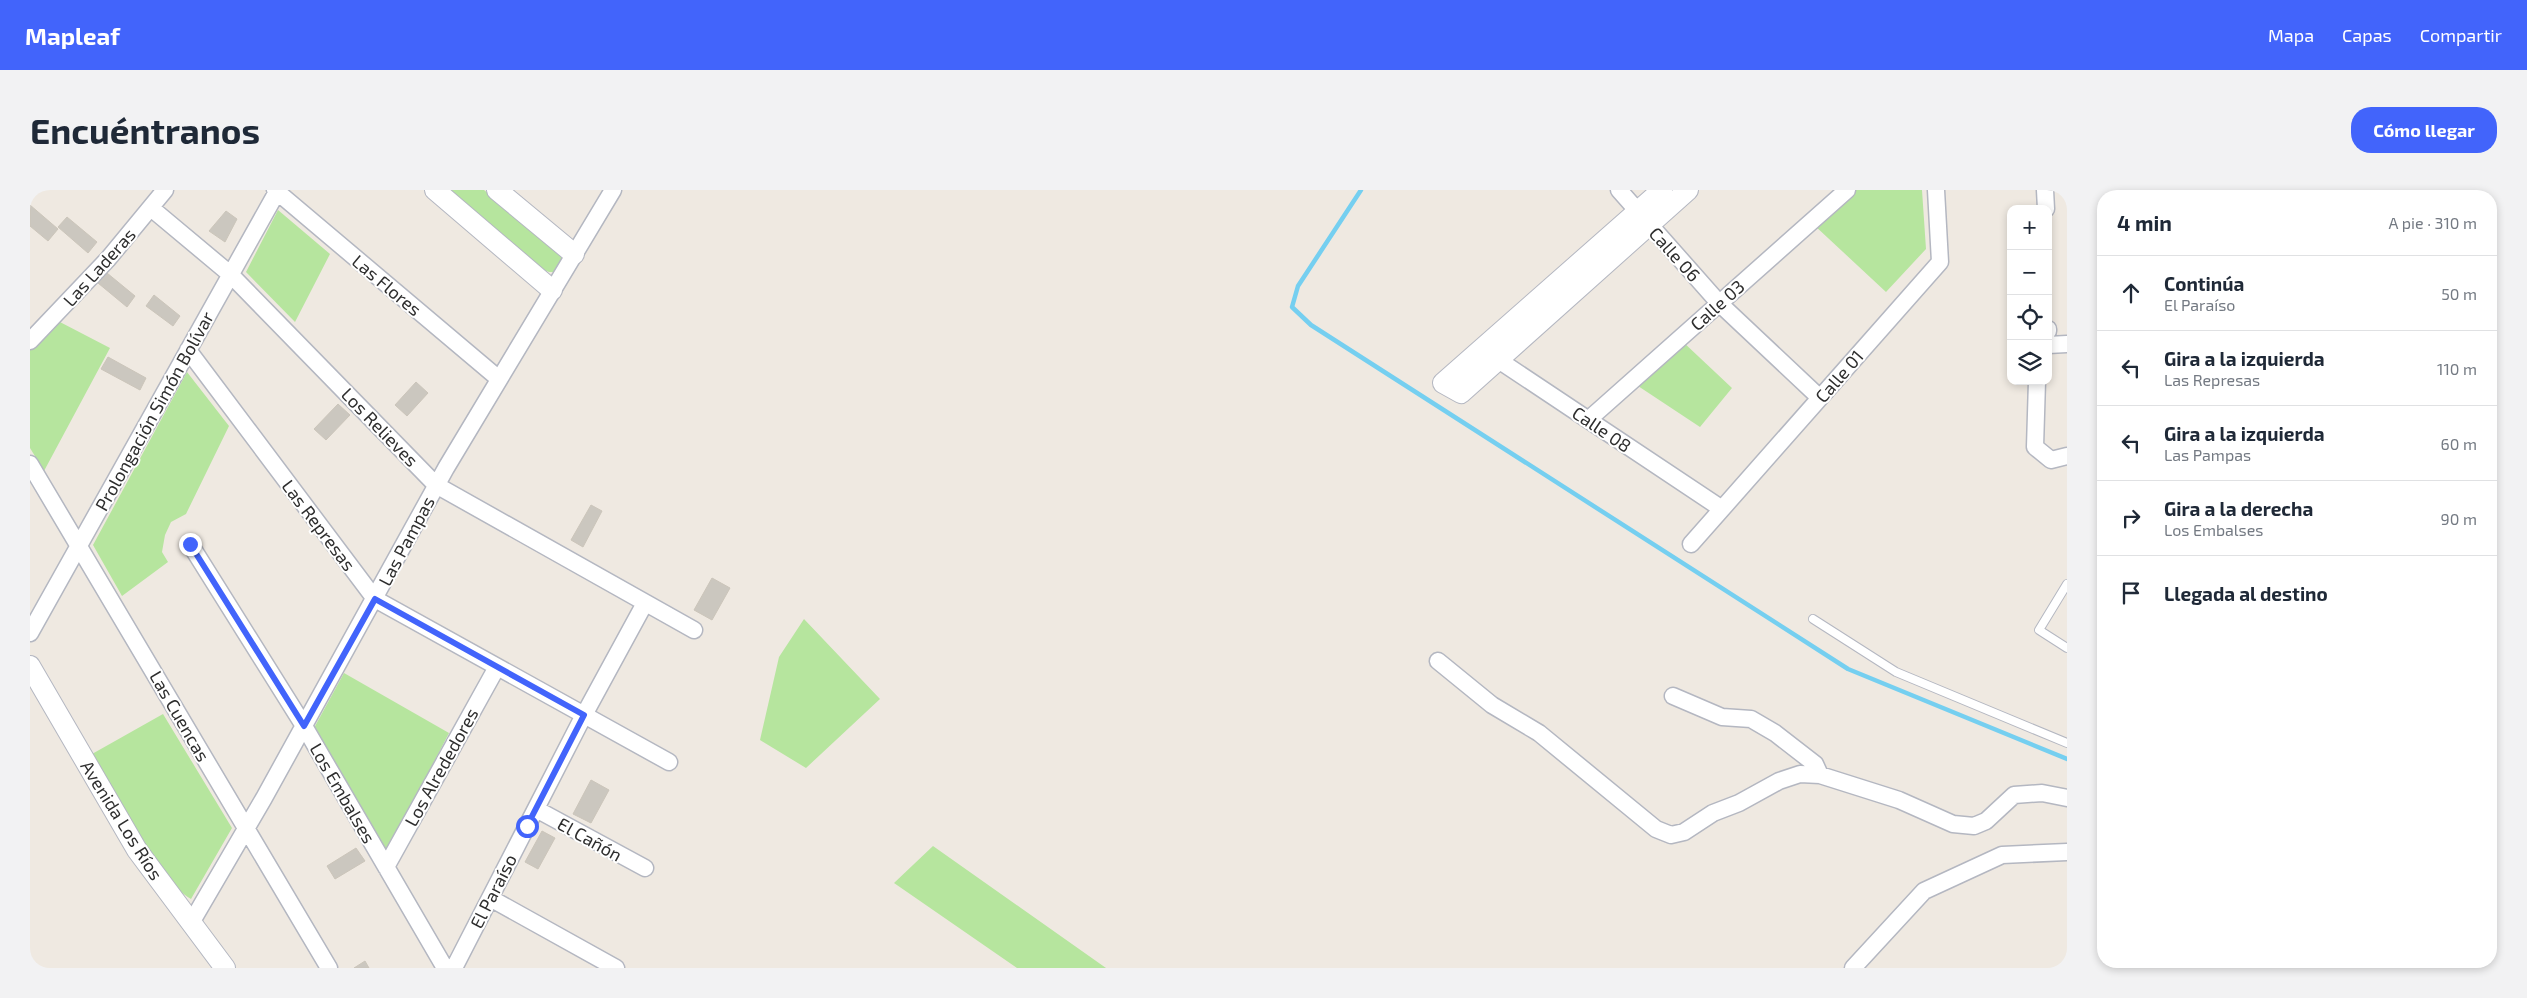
<!DOCTYPE html>
<html lang="es">
<meta charset="utf-8">
<style>
body{margin:0;font-family:"Exo 2",sans-serif;background:#f2f2f3;color:#1f2937}
.controls{position:absolute;right:15px;top:15px;display:grid;overflow:hidden;border-radius:10px;box-shadow:0 2px 8px #0003}
.controls button{width:45px;height:45px;display:grid;place-items:center;padding:0;border:0;border-bottom:1px solid #e0e1e3;background:#fff;color:#1f2937;font:25px sans-serif}
.stop{position:absolute;width:15px;height:15px;margin:-11px;border:4px solid #4264fb;border-radius:50%;background:#fff}
.stop.end{background:#4264fb;border-color:#fff;box-shadow:0 1px 5px #0008}
.list{margin:0;padding:0;list-style:none}
h2{display:flex;justify-content:space-between;align-items:center;height:65px;margin:0;padding:0 20px;font-size:21px}
h2 small{font-size:16px;font-weight:400;color:#747a83}
.list li{display:grid;grid-template-columns:32px 1fr auto;gap:15px;align-items:center;box-sizing:border-box;height:75px;padding:0 20px;border-top:1px solid #e0e1e3}
.list b{display:block;font-size:19px;white-space:nowrap}
.list p{margin:0;font-size:16px;white-space:nowrap;color:#747a83}
.list em{font-size:16px;font-style:normal;color:#747a83}
.icon{flex:none;width:28px;height:28px;fill:none;stroke:currentColor;stroke-width:2;stroke-linecap:round;stroke-linejoin:round}
.map{position:relative;flex:none;width:2037px;height:778px;overflow:hidden;border-radius:20px}
header{display:flex;align-items:center;gap:30px;box-sizing:border-box;height:70px;padding:0 25px;background:#4264fb;color:#fff}
header strong{font-size:24px}
nav{display:flex;gap:28px;margin-inline-start:auto;font-size:18px}
.intro{display:flex;align-items:center;justify-content:space-between;box-sizing:border-box;height:120px;padding:0 30px}
h1{margin:0;font-size:35px}
.button{padding:12px 22px;border-radius:20px;background:#4264fb;color:#fff;font-size:18px;font-weight:700}
main{display:flex;gap:30px;padding:0 30px}
aside{flex:1;background:#fff;border-radius:20px;box-shadow:0 2px 8px #0003}
.map>svg:first-child{display:block}
.green{fill:#b6e59e}
.lines{fill:none;stroke-linecap:round;stroke-linejoin:round}
.stream{stroke:#75cff0;stroke-width:4.5}
.building{fill:#cbc7bf;stroke:#cbc5ba}
.service-casing{stroke:#b4b7c1;stroke-width:10}
.minor-casing{stroke:#b4b7c1;stroke-width:19}
.tertiary-casing{stroke:#b4b7c1;stroke-width:22}
.service{stroke:#fff;stroke-width:8}
.minor{stroke:#fff;stroke-width:16}
.tertiary{stroke:#fff;stroke-width:20}
.route{stroke:#4264fb;stroke-width:6}
.labels{text-anchor:middle;dominant-baseline:central;stroke-width:4;stroke-linejoin:round;paint-order:stroke}
.street-label{font-size:18px;fill:#2e2e2e;stroke:#fff}
</style>
<header>
<strong>Mapleaf</strong>
<nav><a>Mapa</a><a>Capas</a><a>Compartir</a></nav>
</header>
<div class="intro"><h1>Encuéntranos</h1><a class="button">Cómo llegar</a></div>
<main>
<div class="map">
<svg width="2037" height="778" viewBox="0 0 2037 778">
<rect width="100%" height="100%" fill="#efe9e1"/>
<path class="green" d="M417,0H454L526,60L531,65L532,73L525,82H519L512,79Z
M1824,0H1892L1896,59L1856,102L1784,35Z
M248,20L300,64L265,132L216,82Z
M28,131L80,158L14,281L0,258V159Z
M1652,151L1702,198L1670,237L1605,194Z
M157,182L199,236L156,324L141,332L135,345L132,362L138,372L92,406L63,355Z
M774,429L850,509L776,578L730,550L749,467Z
M314,483L419,543L360,657L351,660L284,538Z
M133,524L202,638L161,709C127,689 83,601 62,564Z
M903,656L1076,778H987L864,693Z"/>
<g class="lines">
<path class="stream" d="M1331,0L1268,96L1262,117L1281,135L1818,479L2037,569"/>
</g>
<path class="building" d="M0,15L28,39L18,51L0,36Z
M196,21L207,29L195,52L179,41Z
M37,27L67,52L58,63L28,37Z
M77,83L105,106L97,117L68,93Z
M124,105L150,126L143,136L116,116Z
M78,167L116,188L110,200L71,179Z
M386,192L398,203L377,226L365,215Z
M308,214L320,225L296,250L284,239Z
M561,315L572,321L553,357L541,350Z
M682,388L700,398L682,430L664,420Z
M561,590L579,600L561,633L543,624Z
M512,641L525,648L508,679L495,672Z
M326,658L335,671L305,689L297,676Z
M335,771L339,778H324Z"/>
<g class="lines">
<defs>
<path id="service" d="M2037,394L2009,440L2037,458
M1783,429L1866,482L2037,553"/>
<path id="minor" d="M245,0L469,189
M1589,0L1689,113L1790,208
M2015,0L2016,19
M121,18L200,84L406,295L664,440
M2018,139V141
M0,151L78,69L135,0
M2018,155L2037,154
M158,160L345,409L639,572
M1458,163L1692,319
M2007,191L2005,257L2021,270L2037,266
M1558,230L1817,0
M0,274L299,778
M160,354L274,536L415,778
M1661,354L1910,72L1906,0
M0,443L248,0
M1408,471L1462,515L1509,543L1626,639L1641,645L1654,642L1683,623L1709,613L1749,591L1770,584L1790,585L1869,610L1923,634L1944,636L1956,631L1984,605L2012,603L2037,608
M1643,506L1692,527L1721,529L1745,543L1785,574L1790,585
M506,619L615,678
M356,677L467,477
M460,708L586,778
M161,733L234,608L416,278L583,0
M424,778L554,525L615,413
M1823,778L1894,701L1972,665L2037,662"/>
<path id="tertiary" d="M405,0L522,100
M467,0L544,64
M1632,0L1413,193L1431,203L1658,0
M0,476L107,660L195,778"/>
</defs>
<use href="#service" class="service-casing"/>
<use href="#minor" class="minor-casing"/>
<use href="#tertiary" class="tertiary-casing"/>
<use href="#service" class="service"/>
<use href="#minor" class="minor"/>
<use href="#tertiary" class="tertiary"/>
</g>
<g class="lines">
<path class="route" d="M160,354L274,536L345,409L554,525L497,636"/>
</g>
<g class="labels">
<g class="street-label">
<text transform="translate(1645 64) rotate(48)">Calle 06</text>
<text transform="translate(69 77) rotate(-48)">Las Laderas</text>
<text transform="translate(357 95) rotate(40)">Las Flores</text>
<text transform="translate(1687 115) rotate(-42)">Calle 03</text>
<text transform="translate(1809 186) rotate(-49)">Calle 01</text>
<text transform="translate(124 221) rotate(-61)">Prolongación Simón Bolívar</text>
<text transform="translate(350 237) rotate(46)">Los Relieves</text>
<text transform="translate(1572 239) rotate(34)">Calle 08</text>
<text transform="translate(289 335) rotate(53)">Las Represas</text>
<text transform="translate(376 351) rotate(-62)">Las Pampas</text>
<text transform="translate(150 526) rotate(60)">Las Cuencas</text>
<text transform="translate(411 577) rotate(-61)">Los Alrededores</text>
<text transform="translate(313 603) rotate(60)">Los Embalses</text>
<text transform="translate(92 630) rotate(58)">Avenida Los Ríos</text>
<text transform="translate(560 649) rotate(29)">El Cañón</text>
<text transform="translate(463 701) rotate(-63)">El Paraíso</text>
</g>
</g>
</svg>
<div class="controls">
<button>+</button>
<button>−</button>
<button><svg class="icon" aria-label="locate" viewBox="0 0 24 24"><circle cx="12" cy="12" r="6"/><path d="M12 2v4M12 18v4M2 12h4M18 12h4"/></svg></button>
<button><svg class="icon" aria-label="layers" viewBox="0 0 24 24"><path d="M12 4l9 5-9 5-9-5zM3 14l9 5 9-5"/></svg></button>
</div>
<div class="stop" style="left:497px;top:636px"></div>
<div class="stop end" style="left:160px;top:354px"></div>
</div>
<aside>
<h2>4 min<small>A pie · 310 m</small></h2>
<ul class="list">
<li><svg class="icon" aria-label="ahead" viewBox="0 0 24 24"><path d="M12 20V5M6 11l6-6 6 6"/></svg><div><b>Continúa</b><p>El Paraíso</p></div><em>50 m</em></li>
<li><svg class="icon" aria-label="left" viewBox="0 0 24 24"><path d="M17 20v-9H6M10 6l-5 5 5 5"/></svg><div><b>Gira a la izquierda</b><p>Las Represas</p></div><em>110 m</em></li>
<li><svg class="icon" aria-label="left" viewBox="0 0 24 24"><path d="M17 20v-9H6M10 6l-5 5 5 5"/></svg><div><b>Gira a la izquierda</b><p>Las Pampas</p></div><em>60 m</em></li>
<li><svg class="icon" aria-label="right" viewBox="0 0 24 24"><path d="M7 20v-9h11M14 6l5 5-5 5"/></svg><div><b>Gira a la derecha</b><p>Los Embalses</p></div><em>90 m</em></li>
<li><svg class="icon" aria-label="arrive" viewBox="0 0 24 24"><path d="M6 21V4h12l-3 4 3 4H6"/></svg><div><b>Llegada al destino</b></div></li>
</ul>
</aside>
</main>
